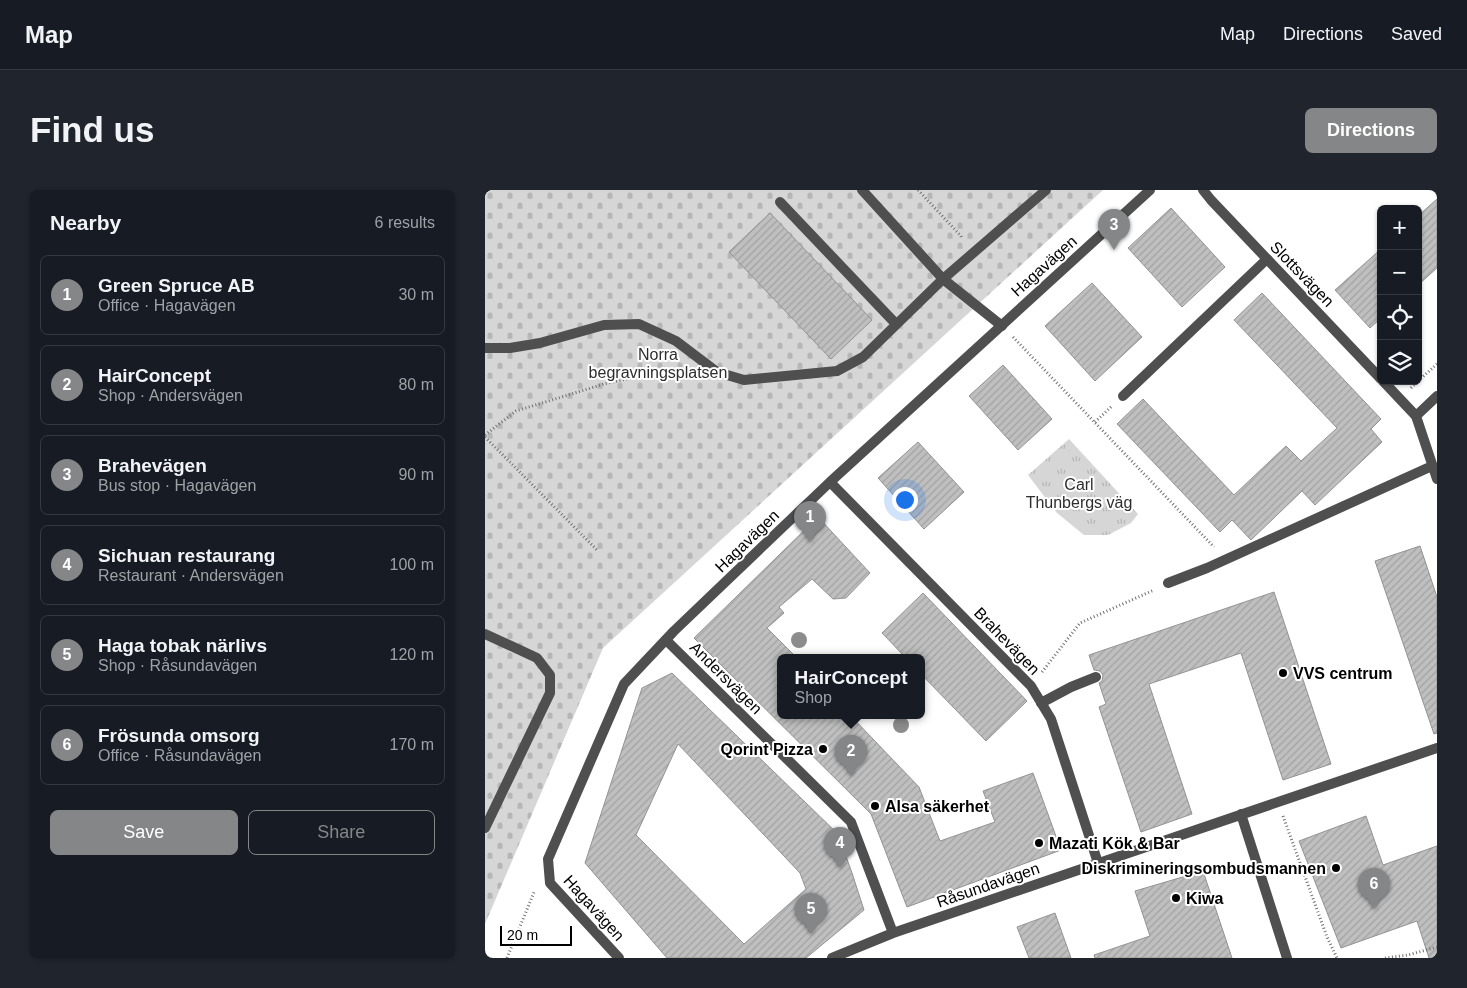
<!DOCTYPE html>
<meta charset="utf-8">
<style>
body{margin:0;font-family:Helvetica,sans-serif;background:#20242c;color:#f1f3f6}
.controls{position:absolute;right:15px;top:15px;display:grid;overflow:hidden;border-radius:8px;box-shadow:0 1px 4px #0004}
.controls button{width:45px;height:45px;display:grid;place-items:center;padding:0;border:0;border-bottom:1px solid #363941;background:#171b24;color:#f1f3f6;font:25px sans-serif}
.scale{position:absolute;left:15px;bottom:12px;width:72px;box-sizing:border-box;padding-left:5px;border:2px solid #000;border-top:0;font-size:14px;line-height:18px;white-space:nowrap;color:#000;-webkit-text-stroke:4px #fff;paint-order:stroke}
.you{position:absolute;left:419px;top:309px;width:18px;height:18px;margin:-12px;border:4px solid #fff;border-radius:50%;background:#1a73e8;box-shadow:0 0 0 8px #1a73e833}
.badge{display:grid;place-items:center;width:32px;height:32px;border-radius:50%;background:#858687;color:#fff;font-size:16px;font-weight:700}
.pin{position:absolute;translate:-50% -41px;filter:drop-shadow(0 1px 2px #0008)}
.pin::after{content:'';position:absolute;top:26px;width:18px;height:15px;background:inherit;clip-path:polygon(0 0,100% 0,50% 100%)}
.popup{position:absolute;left:292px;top:464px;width:148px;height:65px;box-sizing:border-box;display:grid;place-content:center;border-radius:8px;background:#171b24;filter:drop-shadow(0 1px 4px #0005);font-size:16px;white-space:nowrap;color:#9ea1a6}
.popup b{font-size:19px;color:#f1f3f6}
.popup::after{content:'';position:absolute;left:50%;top:100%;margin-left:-10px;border:10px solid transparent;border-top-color:#171b24}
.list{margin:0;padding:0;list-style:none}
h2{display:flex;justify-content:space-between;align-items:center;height:65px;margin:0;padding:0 20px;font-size:21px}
h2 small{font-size:16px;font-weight:400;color:#9ea1a6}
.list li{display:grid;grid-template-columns:32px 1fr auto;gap:15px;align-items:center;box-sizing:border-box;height:80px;margin:0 10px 10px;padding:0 10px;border:1px solid #363941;border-radius:8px}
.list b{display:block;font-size:19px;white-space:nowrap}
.list p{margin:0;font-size:16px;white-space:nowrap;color:#9ea1a6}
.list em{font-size:16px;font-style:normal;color:#9ea1a6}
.actions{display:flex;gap:10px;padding:15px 20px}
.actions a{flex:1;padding:11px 0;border:1px solid #858687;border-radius:8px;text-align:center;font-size:18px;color:#858687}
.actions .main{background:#858687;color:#fff}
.icon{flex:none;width:28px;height:28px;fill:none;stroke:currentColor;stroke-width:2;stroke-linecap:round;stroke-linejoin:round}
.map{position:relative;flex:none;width:952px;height:768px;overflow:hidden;border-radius:8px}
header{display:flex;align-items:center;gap:30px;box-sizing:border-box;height:70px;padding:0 25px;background:#171b24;border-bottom:1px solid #363941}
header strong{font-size:24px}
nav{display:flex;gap:28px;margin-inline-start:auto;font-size:18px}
.intro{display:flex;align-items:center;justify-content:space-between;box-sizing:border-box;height:120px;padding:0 30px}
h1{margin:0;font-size:35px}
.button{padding:12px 22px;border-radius:8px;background:#858687;color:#fff;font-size:18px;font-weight:700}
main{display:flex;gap:30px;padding:0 30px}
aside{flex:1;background:#171b24;border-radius:8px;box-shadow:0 1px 4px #0004}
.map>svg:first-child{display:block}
.cemetery{fill:url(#cemetery-stones)}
.park{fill:url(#park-tufts)}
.building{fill:url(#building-hatch);stroke:#939393;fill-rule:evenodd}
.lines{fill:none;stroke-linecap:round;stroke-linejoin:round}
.path{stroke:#717171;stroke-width:3;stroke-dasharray:1 2.5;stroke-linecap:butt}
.lane{stroke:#4f4f4f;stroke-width:10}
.street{stroke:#4f4f4f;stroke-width:10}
.tree{fill:#8c8c8c}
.poi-dot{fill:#000;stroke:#fff;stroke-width:2}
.labels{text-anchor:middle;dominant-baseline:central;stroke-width:4;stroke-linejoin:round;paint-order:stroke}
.street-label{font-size:16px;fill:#000;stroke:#fff}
.park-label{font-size:16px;fill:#2d2d2d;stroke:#fff}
.poi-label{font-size:16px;font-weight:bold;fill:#000;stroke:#fff;text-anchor:start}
</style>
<header>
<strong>Map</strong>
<nav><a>Map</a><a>Directions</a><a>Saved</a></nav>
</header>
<div class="intro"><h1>Find us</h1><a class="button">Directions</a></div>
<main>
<aside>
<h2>Nearby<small>6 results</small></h2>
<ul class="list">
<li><span class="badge">1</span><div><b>Green Spruce AB</b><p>Office · Hagavägen</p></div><em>30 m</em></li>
<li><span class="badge">2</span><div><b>HairConcept</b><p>Shop · Andersvägen</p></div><em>80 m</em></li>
<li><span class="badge">3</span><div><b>Brahevägen</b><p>Bus stop · Hagavägen</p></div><em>90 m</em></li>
<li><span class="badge">4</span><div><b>Sichuan restaurang</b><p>Restaurant · Andersvägen</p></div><em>100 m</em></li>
<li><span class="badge">5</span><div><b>Haga tobak närlivs</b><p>Shop · Råsundavägen</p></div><em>120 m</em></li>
<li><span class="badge">6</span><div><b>Frösunda omsorg</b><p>Office · Råsundavägen</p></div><em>170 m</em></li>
</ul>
<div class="actions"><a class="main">Save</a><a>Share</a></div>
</aside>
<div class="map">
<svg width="952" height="768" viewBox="0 0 952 768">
<defs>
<pattern id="cemetery-stones" width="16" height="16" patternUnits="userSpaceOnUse" patternTransform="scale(1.25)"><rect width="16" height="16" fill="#d6d6d6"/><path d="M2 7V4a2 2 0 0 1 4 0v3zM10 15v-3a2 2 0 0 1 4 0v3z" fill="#b6b6b6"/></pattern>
<pattern id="park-tufts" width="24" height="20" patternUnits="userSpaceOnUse" patternTransform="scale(1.25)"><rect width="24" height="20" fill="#d6d6d6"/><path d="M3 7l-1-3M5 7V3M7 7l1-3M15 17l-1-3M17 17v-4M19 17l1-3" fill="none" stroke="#b6b6b6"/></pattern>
<pattern id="building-hatch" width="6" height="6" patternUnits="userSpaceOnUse" patternTransform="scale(1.25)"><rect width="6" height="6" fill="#bfbfbf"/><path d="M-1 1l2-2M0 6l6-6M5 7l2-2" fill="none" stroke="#a2a2a2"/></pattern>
</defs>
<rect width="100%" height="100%" fill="#fff"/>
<path class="cemetery" d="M0,0H618L118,458L0,734Z"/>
<path class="park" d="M584,249L653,324L646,333L623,345H599L572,323L543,285Z"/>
<path class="building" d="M952,9V78L933,95V26Z
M686,18L740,77L697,117L643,58Z
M285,23L387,130L346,169L244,62Z
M896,59V128L885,138L850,100Z
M607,93L657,147L610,191L560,136Z
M777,103L896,229L886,239L897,252L830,315L817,301L766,350L747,330L735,342L632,234L658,209L749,305L801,256L816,271L852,238L749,130Z
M518,175L567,229L533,260L484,206Z
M433,252L479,302L439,339L393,288Z
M333,327L385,383L361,408L348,409L327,389L294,417L299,423L282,438L311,467H296V525H365L434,597L455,651L510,632L498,601L548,583L576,660L422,717L386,624L209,448Z
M935,356L952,407V543L949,544L890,371Z
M789,402L846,574L798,590L756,463L664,494L707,624L656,642L614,517L621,514L614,493L617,491L618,485L615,481L609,480L604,465Z
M438,403L542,511L501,551L436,484V467H420L397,443Z
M187,483L353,644L367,683L379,720L321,768H182L100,673L157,498ZM193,554L315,683L321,699L259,754L151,645Z
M881,626L898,675L952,656V768H944L932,731L856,758L814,651Z
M718,681L747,768H610L609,765L665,746L650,701Z
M570,723L586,768H544L532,737Z"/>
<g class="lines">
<path class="path" d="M433,0L476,46L477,49
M528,147L729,357
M933,191L952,174
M926,198L933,191
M610,232L627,216
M0,245L31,221L119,194L173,182H203
M0,247L112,360
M557,482L595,433L669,400
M798,626L842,747L852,768
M22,768L50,700
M900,768L923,765L952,757"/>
<path class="lane" d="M377,0L458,89L517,136
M295,12L411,134
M0,158H25L55,153L119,135L154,134L191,151L232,182L259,190L352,181L378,167L458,89L561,0
M638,206L782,69
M931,226L952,206
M0,444L52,468L65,485V503L0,638
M556,513L586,497L611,487"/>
<path class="street" d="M718,0L726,10L896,189
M898,191L931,226L952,289
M345,292L546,496L566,529L613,673
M683,393L722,378L947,276
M181,450L366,632L408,743
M756,624L802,768
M134,768L65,693L63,669L139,494L189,441L345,292L665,0
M347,768L408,743L952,558"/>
</g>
<g class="tree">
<circle cx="314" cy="450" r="8"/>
<circle cx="416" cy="535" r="8"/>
</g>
<g class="poi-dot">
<circle cx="798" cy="483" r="5"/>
<circle cx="338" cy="559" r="5"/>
<circle cx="390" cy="616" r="5"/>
<circle cx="554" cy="653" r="5"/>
<circle cx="851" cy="678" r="5"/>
<circle cx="691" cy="708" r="5"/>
</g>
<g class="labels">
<g class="street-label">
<text transform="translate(559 76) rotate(-42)">Hagavägen</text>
<text transform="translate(817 84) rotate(46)">Slottsvägen</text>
<text transform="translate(262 351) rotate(-44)">Hagavägen</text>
<text transform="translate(522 451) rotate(46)">Brahevägen</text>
<text transform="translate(241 488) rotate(45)">Andersvägen</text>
<text transform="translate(503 695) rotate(-19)">Råsundavägen</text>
<text transform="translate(109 718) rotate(48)">Hagavägen</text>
</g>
<g class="park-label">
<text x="173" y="164">Norra<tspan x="173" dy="18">begravningsplatsen</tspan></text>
<text x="594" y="294">Carl<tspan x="594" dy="18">Thunbergs väg</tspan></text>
</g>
<g class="poi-label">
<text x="808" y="483">VVS centrum</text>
<text x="328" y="559" text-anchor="end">Qorint Pizza</text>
<text x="400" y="616">Alsa säkerhet</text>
<text x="564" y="653">Mazati Kök &amp; Bar</text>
<text x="841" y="678" text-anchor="end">Diskrimineringsombudsmannen</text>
<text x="701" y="708">Kiwa</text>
</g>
</g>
</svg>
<div class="controls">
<button>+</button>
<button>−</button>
<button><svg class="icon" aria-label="locate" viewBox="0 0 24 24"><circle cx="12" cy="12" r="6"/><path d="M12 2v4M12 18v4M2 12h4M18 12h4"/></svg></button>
<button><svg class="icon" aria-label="layers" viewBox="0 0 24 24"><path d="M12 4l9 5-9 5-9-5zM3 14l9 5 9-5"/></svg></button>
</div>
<div class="scale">20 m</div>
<div class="you"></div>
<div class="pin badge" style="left:325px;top:352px">1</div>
<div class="pin badge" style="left:366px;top:586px">2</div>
<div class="popup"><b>HairConcept</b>Shop</div>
<div class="pin badge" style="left:629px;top:60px">3</div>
<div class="pin badge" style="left:355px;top:678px">4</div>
<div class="pin badge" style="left:326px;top:744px">5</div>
<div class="pin badge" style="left:889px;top:719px">6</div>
</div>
</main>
